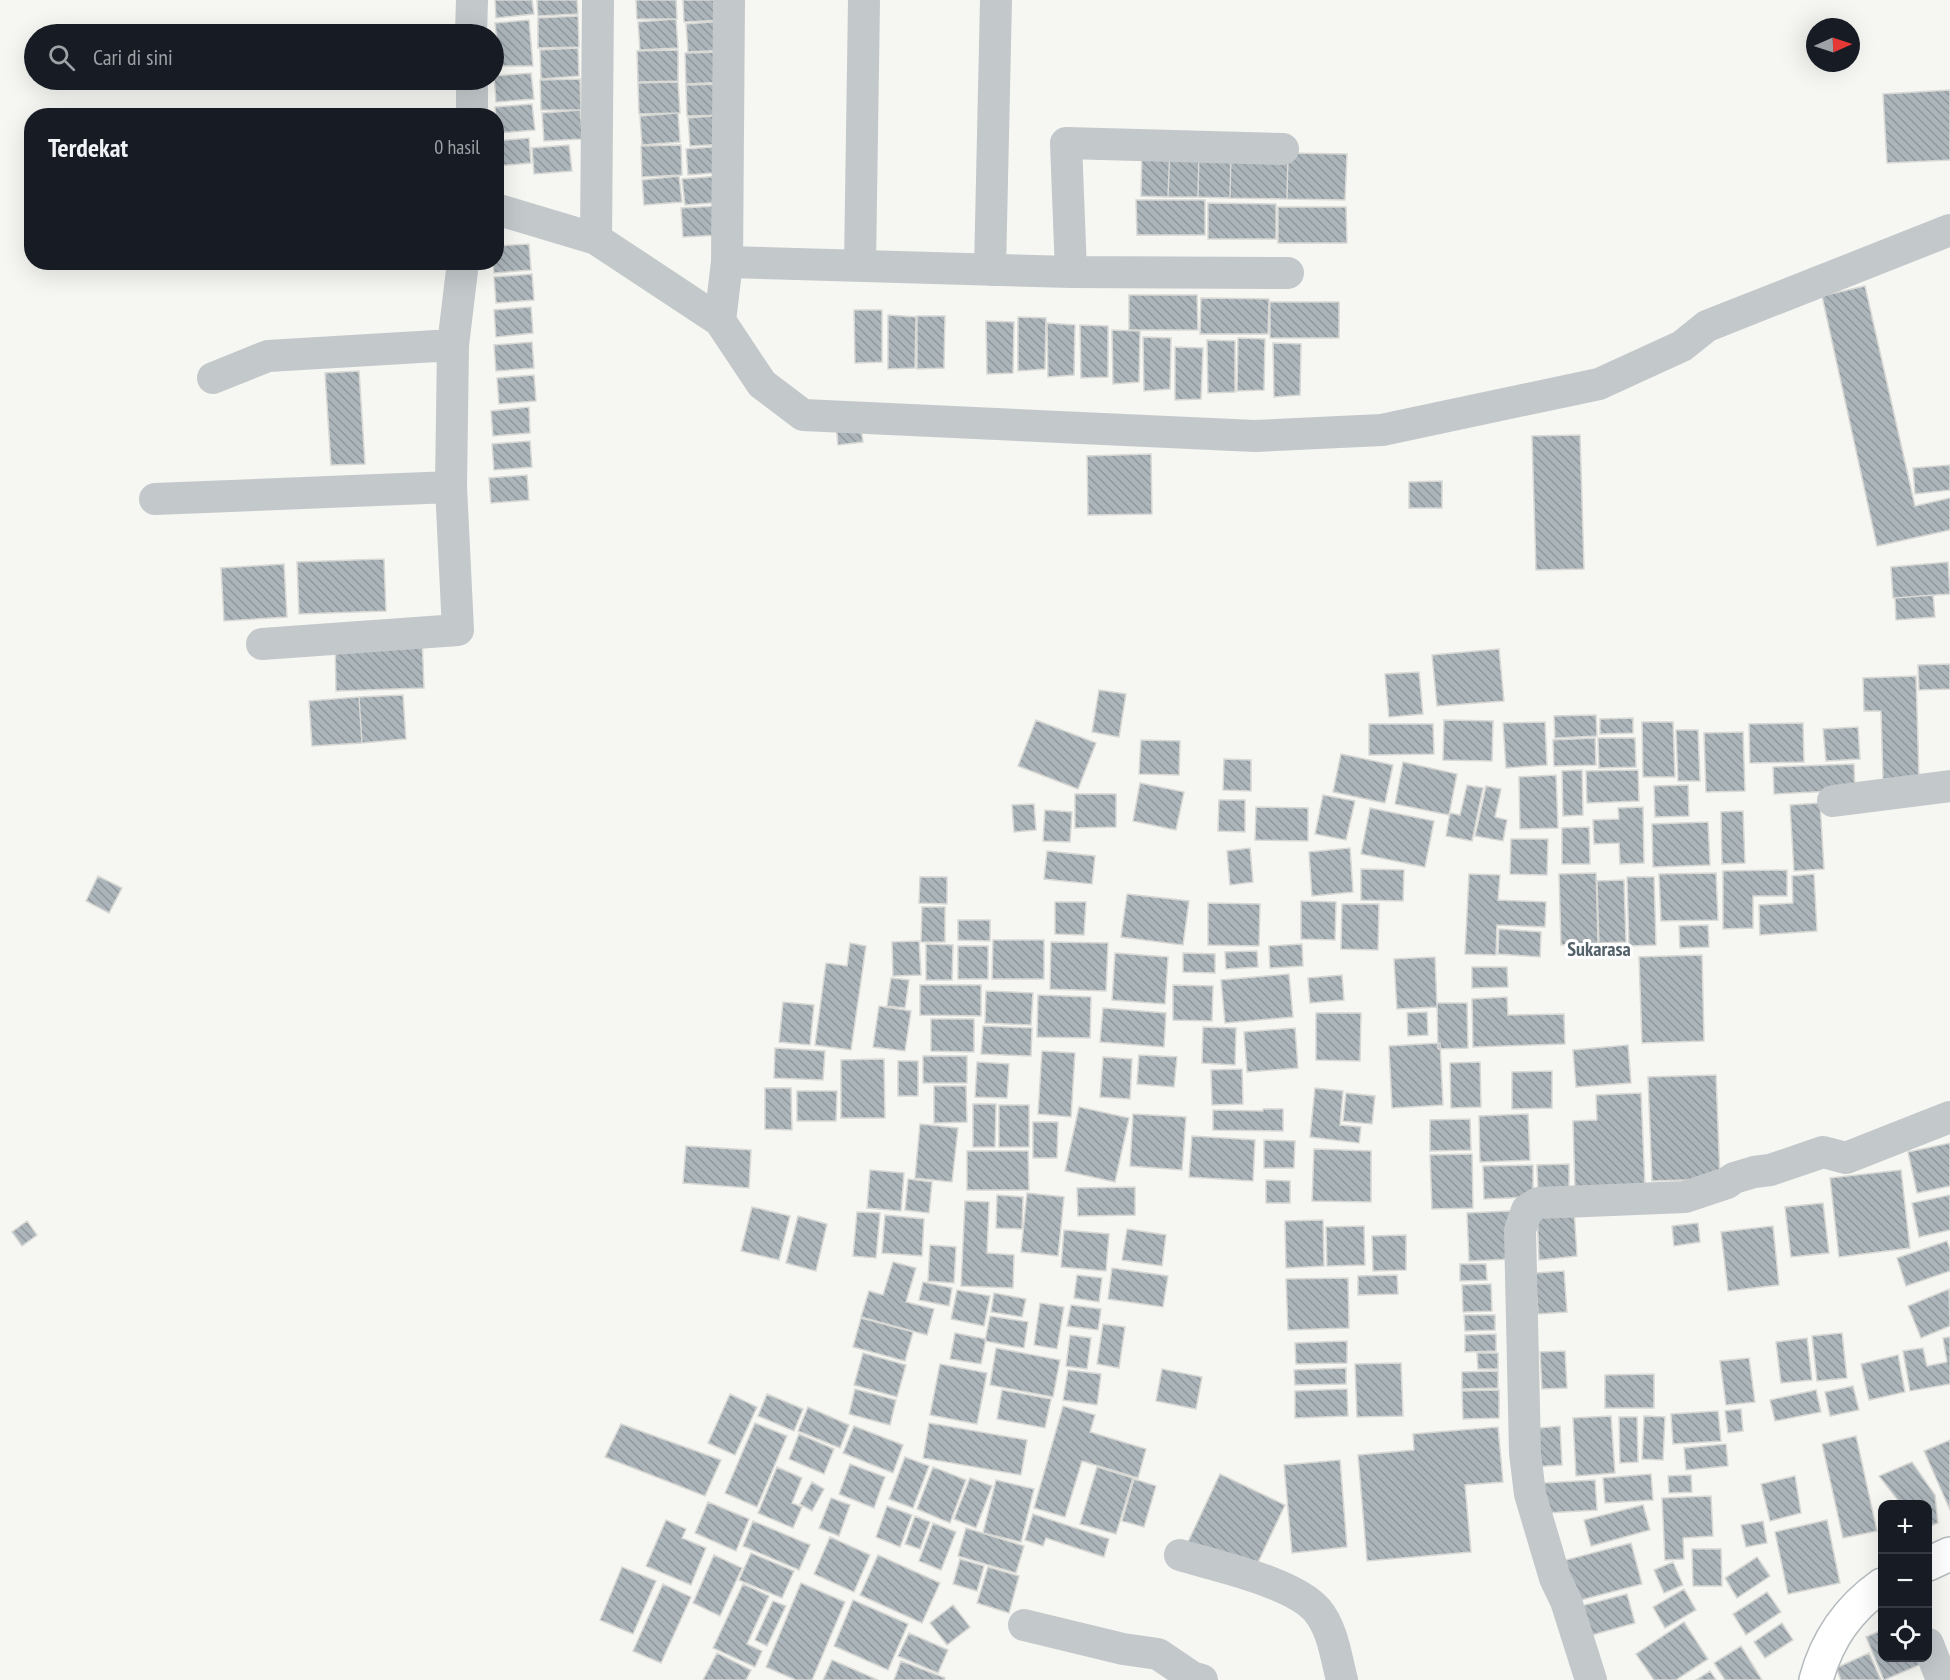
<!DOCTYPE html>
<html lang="id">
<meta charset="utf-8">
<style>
body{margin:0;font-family:"PT Sans Narrow",sans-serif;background:#242831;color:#f1f3f6}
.controls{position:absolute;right:18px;bottom:18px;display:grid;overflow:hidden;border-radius:12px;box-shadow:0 6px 24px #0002}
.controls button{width:54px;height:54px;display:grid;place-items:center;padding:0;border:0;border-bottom:2px solid #363941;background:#171b24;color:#f1f3f6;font:30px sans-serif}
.compass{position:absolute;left:1806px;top:18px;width:54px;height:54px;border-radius:50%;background:#171b24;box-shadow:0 6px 24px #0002;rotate:87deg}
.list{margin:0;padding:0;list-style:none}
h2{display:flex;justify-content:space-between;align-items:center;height:78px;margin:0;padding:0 24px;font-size:26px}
h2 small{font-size:20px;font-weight:400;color:#9ea1a6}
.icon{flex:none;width:33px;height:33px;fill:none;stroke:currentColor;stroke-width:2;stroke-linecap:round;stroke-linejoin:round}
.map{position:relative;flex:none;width:1950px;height:1680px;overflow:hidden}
.search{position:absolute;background:#171b24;box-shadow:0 6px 24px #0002;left:24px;top:24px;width:480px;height:66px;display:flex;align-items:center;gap:15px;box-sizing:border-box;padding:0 21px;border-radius:33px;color:#9ea1a6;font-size:22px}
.panel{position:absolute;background:#171b24;box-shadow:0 6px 24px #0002;left:24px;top:108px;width:480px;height:162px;border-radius:24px}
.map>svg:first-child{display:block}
.building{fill:url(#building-back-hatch);stroke:#d8d8d5;stroke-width:1.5}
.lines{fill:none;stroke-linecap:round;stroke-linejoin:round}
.secondary-casing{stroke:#b5bbbf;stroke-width:36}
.minor{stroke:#c3c8cb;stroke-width:32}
.secondary{stroke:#fff;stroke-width:33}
.labels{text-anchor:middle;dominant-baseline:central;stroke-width:6;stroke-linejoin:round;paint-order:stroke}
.quarter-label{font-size:20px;font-weight:bold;fill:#52616a;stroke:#fff}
</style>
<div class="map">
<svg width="1950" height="1680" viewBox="0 0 1950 1680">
<defs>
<pattern id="building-back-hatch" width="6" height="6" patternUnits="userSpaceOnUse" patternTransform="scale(1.5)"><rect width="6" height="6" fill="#acb5ba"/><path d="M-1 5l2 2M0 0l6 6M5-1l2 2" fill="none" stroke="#90989d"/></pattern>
</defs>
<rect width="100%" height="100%" fill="#f6f6f2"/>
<path class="building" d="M495,0H532L534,14L496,18Z
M537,0H577L578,14L538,16Z
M636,0H676L677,19H637Z
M683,0H724L725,20L684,22Z
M578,16L579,47L538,48V18Z
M676,19L678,48L640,50L638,22Z
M529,20L533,66H500L495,23Z
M724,21L726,50L688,52L686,24Z
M578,48L579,76L541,79L540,50Z
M678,50V81L638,82L637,51Z
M725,52L726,82L686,84L685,53Z
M531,73L534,99L496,102L494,76Z
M580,79L581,110H541L540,80Z
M678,82L680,113L639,114L638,83Z
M726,84L727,115L687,116L686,85Z
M1950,90V160L1887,163L1883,94Z
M532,104L535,130L497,133L495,107Z
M580,110L583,139L544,141L542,113Z
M678,113L680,142L642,145L640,116Z
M726,115L728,144L690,146L688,118Z
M529,138L531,163L496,166V141Z
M569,145L572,171L534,174L532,148Z
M681,145L682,175L642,177L641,146Z
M724,146L726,172L688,175L686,149Z
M1142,150H1170L1168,197L1141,196Z
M1170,150L1199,151L1198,197H1168Z
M1199,151L1231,152L1230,198L1198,197Z
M1231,152L1288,153L1287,199L1230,198Z
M1288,153L1347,154L1345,200L1287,199Z
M679,176L682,202L644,205L642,180Z
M720,176L723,202L685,205L682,179Z
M1136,200H1205V235H1137Z
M1208,203L1276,204V239H1208Z
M719,206L721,235L683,237L681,208Z
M1278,207H1346L1347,243H1278Z
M529,244L531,270L494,273L493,262H496V246Z
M532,274L534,300L496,303L494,277Z
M1865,286L1915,506L1950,498V530L1877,546L1822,296Z
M1129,295H1197L1198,330H1129Z
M1201,298L1269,299L1268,334H1200Z
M1270,302H1339V338H1270Z
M531,307L533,333L496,337L494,310Z
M854,310H882V362L855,363Z
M888,315L916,317L915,368L888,369Z
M917,316H945L944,368L917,369Z
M1018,317L1046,318L1045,369L1018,371Z
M986,321L1014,322L1013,373L987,374Z
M1047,323L1075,325L1074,375L1048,377Z
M1080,325L1108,326V377L1081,378Z
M1112,330L1140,331L1139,382L1113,384Z
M1143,337L1171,338L1170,389L1144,391Z
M1238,338L1265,339L1264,390L1237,391Z
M1207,340L1235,341V392L1208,393Z
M532,342L534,368L496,371L494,345Z
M1273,343L1301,344L1300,395L1274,397Z
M1175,347L1203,348L1201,399L1175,400Z
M359,371L365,464L331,465L325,373Z
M534,375L536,401L499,404L497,378Z
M529,407L530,433L493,436L491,411Z
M860,422L863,442L838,445L836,424Z
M1580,435L1584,569L1536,570L1532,436Z
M530,441L532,467L494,470L492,444Z
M1151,454L1152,514L1088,515L1087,456Z
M1950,465V490L1915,494L1913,468Z
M527,475L529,500L491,503L489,478Z
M1442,481V508H1409V482Z
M384,559L386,611L299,614L297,562Z
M1948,562L1950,594L1893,598L1891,567Z
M284,564L287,617L224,621L221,568Z
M1933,595L1935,617L1896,620L1895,598Z
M422,636L424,688L336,691L335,639Z
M1499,649L1504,701L1437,706L1432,655Z
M1950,664V689L1919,690L1918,665Z
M1419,672L1423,714L1389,717L1385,674Z
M1916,676L1919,778L1883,779L1881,711H1864L1863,678Z
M1099,690L1126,694L1119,737L1092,732Z
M403,695L406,739L362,743L359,697Z
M359,697L362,743L312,746L309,701Z
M1596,715L1597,736L1555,738L1554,716Z
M1633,718V733L1600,734V719Z
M1036,720L1096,743L1078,789L1018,766Z
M1444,720L1493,721L1492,761L1443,760Z
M1545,722L1547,765L1506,768L1503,723Z
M1642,722H1673L1675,777H1643Z
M1803,723L1804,762L1750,763L1749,724Z
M1369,724H1433L1434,754L1369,755Z
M1858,727L1860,759L1826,761L1823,729Z
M1676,730H1698L1700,781H1678Z
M1743,732L1745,791L1706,792L1704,733Z
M1595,738L1596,765L1554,766L1553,740Z
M1598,738H1635L1636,767L1599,768Z
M1141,740L1180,741L1179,775L1139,774Z
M1341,754L1393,765L1385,803L1333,792Z
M1224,759L1251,760V791L1223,790Z
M1403,762L1457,774L1449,815L1395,804Z
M1854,764L1855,790L1774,794L1773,767Z
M1582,770L1583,815L1563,816L1562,771Z
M1638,770L1639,801L1587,803L1586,771Z
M1556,775L1558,828L1520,829L1519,777Z
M1140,783L1184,792L1176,830L1133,821Z
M1467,785L1483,788L1472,841L1446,836L1450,813L1460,815Z
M1688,785L1689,816L1655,817L1654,786Z
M1486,786L1501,789L1495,817L1507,820L1503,841L1475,836Z
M1075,794H1116V827L1075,828Z
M1323,795L1355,801L1346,840L1315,834Z
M1219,800H1245V832L1218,831Z
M1820,803L1824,869L1794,871L1790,805Z
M1034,804L1036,830L1014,832L1012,805Z
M1256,807L1308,808V841L1255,840Z
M1643,807L1644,863L1620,864L1619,843L1594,844L1593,820L1619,819L1618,808Z
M1370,808L1434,821L1425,867L1361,854Z
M1045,810L1072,812L1070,842L1043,841Z
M1743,811L1745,863L1722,864L1721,812Z
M1708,822L1710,865L1653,867L1652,824Z
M1589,827L1590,864H1562V828Z
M1511,839H1548L1547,875L1510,874Z
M1250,848L1253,882L1230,885L1227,851Z
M1350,848L1353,892L1312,896L1309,852Z
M1047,851L1095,856L1092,884L1044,879Z
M1361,869L1404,870L1403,901L1361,900Z
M1787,870V896H1753V928L1723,929V871Z
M1596,873L1598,943L1561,945L1559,874Z
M1716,873L1718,920L1661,921L1659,874Z
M1469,874L1500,875L1498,900L1546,902L1545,927L1497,925L1496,955L1465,954Z
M1814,874L1817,931L1760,935L1759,905L1793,903L1792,876Z
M98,876L122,888L109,913L86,901Z
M920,877H947V904L919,903Z
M1627,877H1654L1656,945L1629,946Z
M1624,880L1626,942L1599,943L1597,881Z
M1127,894L1189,901L1183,945L1121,937Z
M1301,901L1336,902L1335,940L1301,939Z
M1055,902H1086L1084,935L1055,934Z
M1208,903L1260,904L1259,946L1208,945Z
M1342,904H1379L1378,950L1341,949Z
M922,907H945V942H921Z
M958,920H990V941L958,940Z
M1708,925L1709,947L1680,948L1679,926Z
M1499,929L1541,932L1540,957L1498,954Z
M993,940H1044V979H992Z
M919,941L921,975L893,976L892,942Z
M1051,942L1108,943L1106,991L1050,989Z
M850,943L866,946L851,1050L815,1045L826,963L847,966Z
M926,944L953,945L952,980H926Z
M1302,944L1303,966L1270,968L1269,946Z
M958,946H988V979H958Z
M1257,951L1258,967L1226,969L1225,952Z
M1115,953L1168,957L1165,1004L1112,1000Z
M1183,953L1215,954V973L1183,972Z
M1702,955L1704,1041L1642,1043L1639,957Z
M1435,957L1437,1007L1397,1009L1394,959Z
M1472,967H1507L1508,987L1472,988Z
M1289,974L1293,1017L1225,1023L1221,980Z
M1342,975L1344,1000L1310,1003L1308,978Z
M891,978L909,980L905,1008L887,1006Z
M920,985H981V1016L920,1015Z
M1173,985L1213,986L1212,1021L1173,1020Z
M986,991L1033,993L1031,1025L985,1023Z
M1038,995L1091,997L1090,1038L1037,1037Z
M1507,997L1508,1015L1564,1014L1565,1044L1473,1047L1472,999Z
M783,1002L814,1005L810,1045L779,1042Z
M1437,1003H1467L1468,1048L1438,1049Z
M879,1006L911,1011L905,1051L873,1047Z
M1103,1008L1166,1013L1164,1047L1100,1042Z
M1427,1012L1428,1035L1408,1036L1407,1013Z
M1316,1013H1361L1360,1061L1316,1060Z
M931,1019H974V1052L931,1051Z
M983,1026L1032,1028L1031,1056L981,1054Z
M1203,1027L1236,1028L1235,1065L1202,1063Z
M1295,1028L1298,1068L1247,1072L1244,1032Z
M1440,1043L1443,1105L1392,1108L1389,1046Z
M1628,1045L1631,1083L1576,1087L1573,1050Z
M775,1048L825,1051L823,1080L774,1078Z
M1042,1051L1075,1053L1071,1117L1038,1114Z
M1139,1055L1177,1057L1174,1087L1137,1084Z
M923,1056H967V1083H923Z
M1103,1057L1132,1059L1130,1099L1100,1097Z
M884,1059L885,1118H841V1060Z
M898,1061H918V1096H898Z
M977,1062L1009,1064L1007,1098L975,1097Z
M1480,1062L1481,1107L1451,1108L1450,1063Z
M1242,1069L1243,1104L1212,1105L1211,1070Z
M1552,1071V1108L1512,1109V1072Z
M1716,1075L1720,1179L1652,1181L1648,1077Z
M934,1086H966L967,1122L934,1123Z
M765,1088H791L792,1130L765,1129Z
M1315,1088L1343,1091L1340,1125L1361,1127L1359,1143L1310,1137Z
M797,1091H837L836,1121H797Z
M1346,1093L1375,1096L1372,1124L1343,1121Z
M1641,1093L1645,1187L1575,1190L1573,1121L1597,1120L1596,1095Z
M973,1104H996L995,1147H973Z
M999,1105H1029V1147H999Z
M1079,1107L1129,1118L1115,1182L1065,1171Z
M1263,1109H1283V1131L1213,1130V1110L1263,1111Z
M1133,1114L1186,1117L1182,1170L1130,1166Z
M1528,1114L1530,1160L1480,1162L1479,1116Z
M1470,1119L1471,1150L1430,1151V1120Z
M1033,1122H1058L1057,1158H1033Z
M920,1124L958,1128L952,1182L915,1178Z
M1192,1136L1255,1140L1253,1181L1189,1177Z
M1264,1140L1295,1141L1294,1168H1264Z
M1950,1143V1186L1917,1193L1908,1152Z
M686,1146L751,1150L749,1188L683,1183Z
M1314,1149L1371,1151V1202L1312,1201Z
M967,1151H1028L1029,1190H967Z
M1472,1154L1473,1208L1432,1209L1430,1155Z
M1569,1164V1192H1538L1537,1165Z
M1533,1165V1197L1484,1199L1483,1166Z
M870,1170L904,1173L901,1211L867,1208Z
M1901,1170L1910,1248L1839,1257L1830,1178Z
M908,1179L932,1182L929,1213L905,1210Z
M1266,1180L1290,1181V1203H1266Z
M1135,1187V1215L1078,1216L1077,1188Z
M1027,1193L1064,1197L1058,1256L1021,1252Z
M997,1195L1023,1197L1022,1229L996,1228Z
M1950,1195V1230L1919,1237L1912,1203Z
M965,1201L989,1202L987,1253L1014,1255L1013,1288L961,1286Z
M1823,1203L1829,1253L1791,1257L1785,1207Z
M752,1207L790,1216L779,1260L741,1251Z
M1574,1209L1577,1256L1539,1260L1537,1211Z
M1510,1211L1513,1259L1469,1261L1467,1213Z
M857,1212L880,1213L876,1258L853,1256Z
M885,1215L924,1219L922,1256L882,1253Z
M798,1216L827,1224L816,1271L786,1263Z
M1323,1220L1324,1266L1286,1268L1285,1221Z
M27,1221L37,1235L22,1246L12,1232Z
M1698,1223L1700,1242L1674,1246L1672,1226Z
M1364,1226L1365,1265L1327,1266L1326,1227Z
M1773,1226L1779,1285L1728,1291L1721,1232Z
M1127,1229L1166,1235L1162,1266L1122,1260Z
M1064,1230L1109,1234L1106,1271L1061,1267Z
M1406,1235V1270L1373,1271L1372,1236Z
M1947,1241L1950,1250V1271L1906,1286L1897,1258Z
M930,1245L956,1247L954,1283L928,1281Z
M893,1262L916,1268L906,1302L934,1309L927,1335L861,1317L869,1291L883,1295Z
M1460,1264H1486L1487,1280L1460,1281Z
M1112,1268L1168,1276L1163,1307L1108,1299Z
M1564,1271L1567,1312L1538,1314L1535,1273Z
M1077,1275L1102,1278L1099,1302L1074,1298Z
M1397,1275L1398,1294L1358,1295V1276Z
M1348,1278L1349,1328L1288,1330L1286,1279Z
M923,1282L952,1288L949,1306L919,1300Z
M1491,1284L1492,1311L1463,1312L1462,1285Z
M1949,1289L1950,1326L1921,1338L1908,1306Z
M957,1290L990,1296L984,1326L951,1319Z
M994,1293L1026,1299L1022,1317L991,1312Z
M1040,1303L1064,1307L1057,1349L1034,1345Z
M1071,1305L1101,1309L1098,1330L1067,1326Z
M1464,1315H1495V1330L1465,1331Z
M990,1316L1028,1322L1024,1348L985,1341Z
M861,1318L913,1332L905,1361L853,1347Z
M1103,1324L1125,1327L1119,1368L1097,1364Z
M955,1333L986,1339L981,1364L950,1359Z
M1842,1333L1847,1378L1817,1381L1812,1336Z
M1496,1334V1351L1465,1352V1335Z
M1070,1335L1091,1338L1087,1369L1066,1366Z
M1950,1337V1384L1910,1391L1903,1351L1923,1348L1927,1366L1947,1362L1943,1338Z
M1807,1338L1812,1380L1781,1383L1776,1342Z
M1347,1341V1363L1296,1364L1295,1343Z
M996,1348L1060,1360L1053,1397L990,1385Z
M1565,1351L1567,1388L1542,1389L1540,1352Z
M863,1353L906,1365L897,1397L854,1385Z
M1477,1353H1498V1369H1478Z
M1898,1355L1905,1392L1869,1400L1861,1364Z
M1749,1358L1755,1402L1726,1405L1720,1361Z
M1401,1363L1403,1416L1357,1417L1355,1364Z
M940,1364L987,1373L977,1424L930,1415Z
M1346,1368V1384L1295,1385L1294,1370Z
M1162,1369L1202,1377L1196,1409L1156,1401Z
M1068,1370L1101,1374L1097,1405L1063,1400Z
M1498,1371V1388L1462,1389V1372Z
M1654,1374V1408H1605V1375Z
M1853,1386L1859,1410L1830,1416L1825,1392Z
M855,1389L896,1400L890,1425L849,1414Z
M1347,1389L1348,1416L1295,1418V1391Z
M1002,1390L1051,1399L1045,1428L997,1419Z
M1499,1390V1418L1463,1419L1462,1391Z
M1816,1390L1821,1412L1775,1421L1770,1400Z
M730,1394L757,1407L735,1455L708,1443Z
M767,1394L803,1409L794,1431L758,1416Z
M1063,1406L1095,1415L1090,1432L1146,1449L1138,1478L1082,1461L1065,1517L1034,1508Z
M808,1407L849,1425L840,1448L798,1431Z
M1741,1409L1743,1431L1728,1433L1725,1411Z
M1718,1411L1721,1441L1673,1444L1671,1414Z
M1611,1416L1615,1473L1576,1476L1573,1418Z
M1644,1416L1665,1417L1663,1460L1642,1459Z
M1619,1417H1637L1638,1462L1620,1463Z
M755,1423L787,1436L757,1507L725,1493Z
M929,1423L1027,1440L1021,1475L923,1458Z
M621,1424L721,1460L705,1496L605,1457Z
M854,1426L903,1445L893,1473L843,1453Z
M1560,1426L1562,1465L1532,1467L1530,1429Z
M1498,1427L1503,1482L1465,1485L1471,1552L1367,1561L1358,1455L1414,1450L1413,1434Z
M799,1434L834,1449L824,1474L789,1459Z
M1856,1436L1877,1531L1843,1538L1822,1444Z
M1950,1440V1510L1924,1451Z
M1726,1444L1728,1466L1686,1470L1684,1448Z
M905,1457L929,1466L913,1508L889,1499Z
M1340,1460L1347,1547L1292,1553L1284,1465Z
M1912,1462L1935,1495L1938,1523L1928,1527V1504H1901L1879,1476Z
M850,1464L885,1477L874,1508L839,1494Z
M777,1467L802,1478L792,1503L802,1507L793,1528L758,1513Z
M933,1467L966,1480L950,1523L917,1509Z
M1097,1467L1133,1478L1116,1534L1080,1524Z
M1220,1474L1285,1505L1253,1573L1188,1542Z
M1651,1474L1653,1500L1605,1503L1603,1478Z
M1691,1475L1692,1492L1669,1493L1668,1476Z
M1795,1476L1801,1513L1770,1521L1761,1484Z
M970,1478L992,1486L976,1528L954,1519Z
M1134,1479L1156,1486L1144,1527L1122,1521Z
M996,1480L1034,1489L1021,1542L983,1533Z
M1595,1480L1597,1510L1546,1513L1544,1483Z
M812,1482L824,1489L812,1511L800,1504Z
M1711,1496L1713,1536L1683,1538L1684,1559L1665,1560L1662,1498Z
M831,1498L850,1505L839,1536L819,1528Z
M708,1502L749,1519L736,1551L695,1533Z
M1643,1505L1650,1530L1591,1546L1584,1520Z
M887,1506L912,1515L900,1547L876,1537Z
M1033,1514L1109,1539L1104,1557L1046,1538L1043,1546L1025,1540Z
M915,1516L930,1522L920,1549L905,1544Z
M666,1520L686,1529L682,1538L706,1548L691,1585L646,1566Z
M1827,1520L1840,1583L1788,1594L1775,1532Z
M753,1521L810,1545L799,1570L743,1546Z
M1763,1521L1767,1543L1746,1547L1741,1525Z
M933,1523L956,1532L941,1570L919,1561Z
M966,1528L1024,1546L1016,1573L958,1556Z
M830,1537L870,1555L854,1592L814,1574Z
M1631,1543L1642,1584L1573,1602L1562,1561Z
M1692,1549H1721L1722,1586H1693Z
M751,1553L794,1571L782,1598L739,1580Z
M714,1555L742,1568L720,1616L693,1603Z
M878,1555L940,1583L922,1623L860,1595Z
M1757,1557L1770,1576L1737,1598L1725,1578Z
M960,1559L984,1566L977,1591L953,1584Z
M1673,1562L1683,1585L1664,1593L1654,1570Z
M622,1567L656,1581L633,1634L600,1620Z
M988,1567L1019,1576L1009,1613L977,1603Z
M801,1583L845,1602L812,1680H796L766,1667Z
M663,1584L691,1597L661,1663L633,1651Z
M743,1584L769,1596L747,1644L762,1651L755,1667L713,1648Z
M1684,1589L1696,1610L1665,1628L1653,1607Z
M1767,1592L1781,1612L1746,1635L1733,1614Z
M1627,1594L1635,1623L1585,1637L1577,1607Z
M853,1600L908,1624L888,1670L834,1646Z
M773,1601L786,1606L767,1646L755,1640Z
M953,1605L970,1627L947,1645L930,1623Z
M1684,1622L1708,1659L1676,1680H1654L1636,1654Z
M1782,1623L1793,1640L1765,1658L1754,1642Z
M1882,1630V1658H1921L1924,1663L1884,1680L1866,1637Z
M909,1633L948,1650L938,1673L898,1656Z
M1741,1646L1762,1680H1725L1714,1663Z
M717,1653L751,1670L746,1680H703Z
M1869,1653L1881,1680H1841L1836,1668Z
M832,1660L878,1680H823Z
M901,1661L945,1678L944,1680H894Z
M1710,1671L1716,1680H1696Z"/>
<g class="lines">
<defs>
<path id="secondary" d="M1928,1564L1950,1554
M1816,1680C1827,1639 1848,1609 1882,1585"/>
</defs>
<use href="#secondary" class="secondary-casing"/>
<path class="minor" d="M471,34L472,0
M472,80V116
M496,209L596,239L720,321L762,384L803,415L1255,436L1382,430L1599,384L1682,346L1707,326L1950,230
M596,239L598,0
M727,262L1071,272L1288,273
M860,266L864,0
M990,270L996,0
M1071,272L1066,143L1283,149
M720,321L727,262L729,0
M213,378L268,356L453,345
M155,499L451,487
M262,644L458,630L451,487L453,345L463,262
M1833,801L1950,786
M1180,1555C1216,1566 1293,1582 1317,1610C1333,1629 1336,1657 1342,1680
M1024,1625L1123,1649L1158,1654L1192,1677L1202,1680
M1928,1644L1942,1680
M1591,1680L1566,1601L1555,1578L1530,1494L1525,1453L1520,1230L1527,1210L1538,1203L1685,1197L1727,1183L1734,1178L1754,1172L1770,1170L1823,1152L1846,1158L1950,1117"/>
<use href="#secondary" class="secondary"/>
</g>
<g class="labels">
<g class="quarter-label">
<text x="1599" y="949">Sukarasa</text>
</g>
</g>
</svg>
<div class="controls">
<button>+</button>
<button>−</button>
<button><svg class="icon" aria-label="locate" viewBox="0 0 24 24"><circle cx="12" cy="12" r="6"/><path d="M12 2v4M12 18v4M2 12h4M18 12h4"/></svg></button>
</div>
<svg class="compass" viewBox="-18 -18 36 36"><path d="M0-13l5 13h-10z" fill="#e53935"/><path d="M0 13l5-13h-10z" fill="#9ea1a6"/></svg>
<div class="search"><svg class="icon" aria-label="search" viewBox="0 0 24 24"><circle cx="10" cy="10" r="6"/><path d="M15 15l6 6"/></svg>Cari di sini</div>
<section class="panel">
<h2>Terdekat<small>0 hasil</small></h2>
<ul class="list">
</ul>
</section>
</div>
